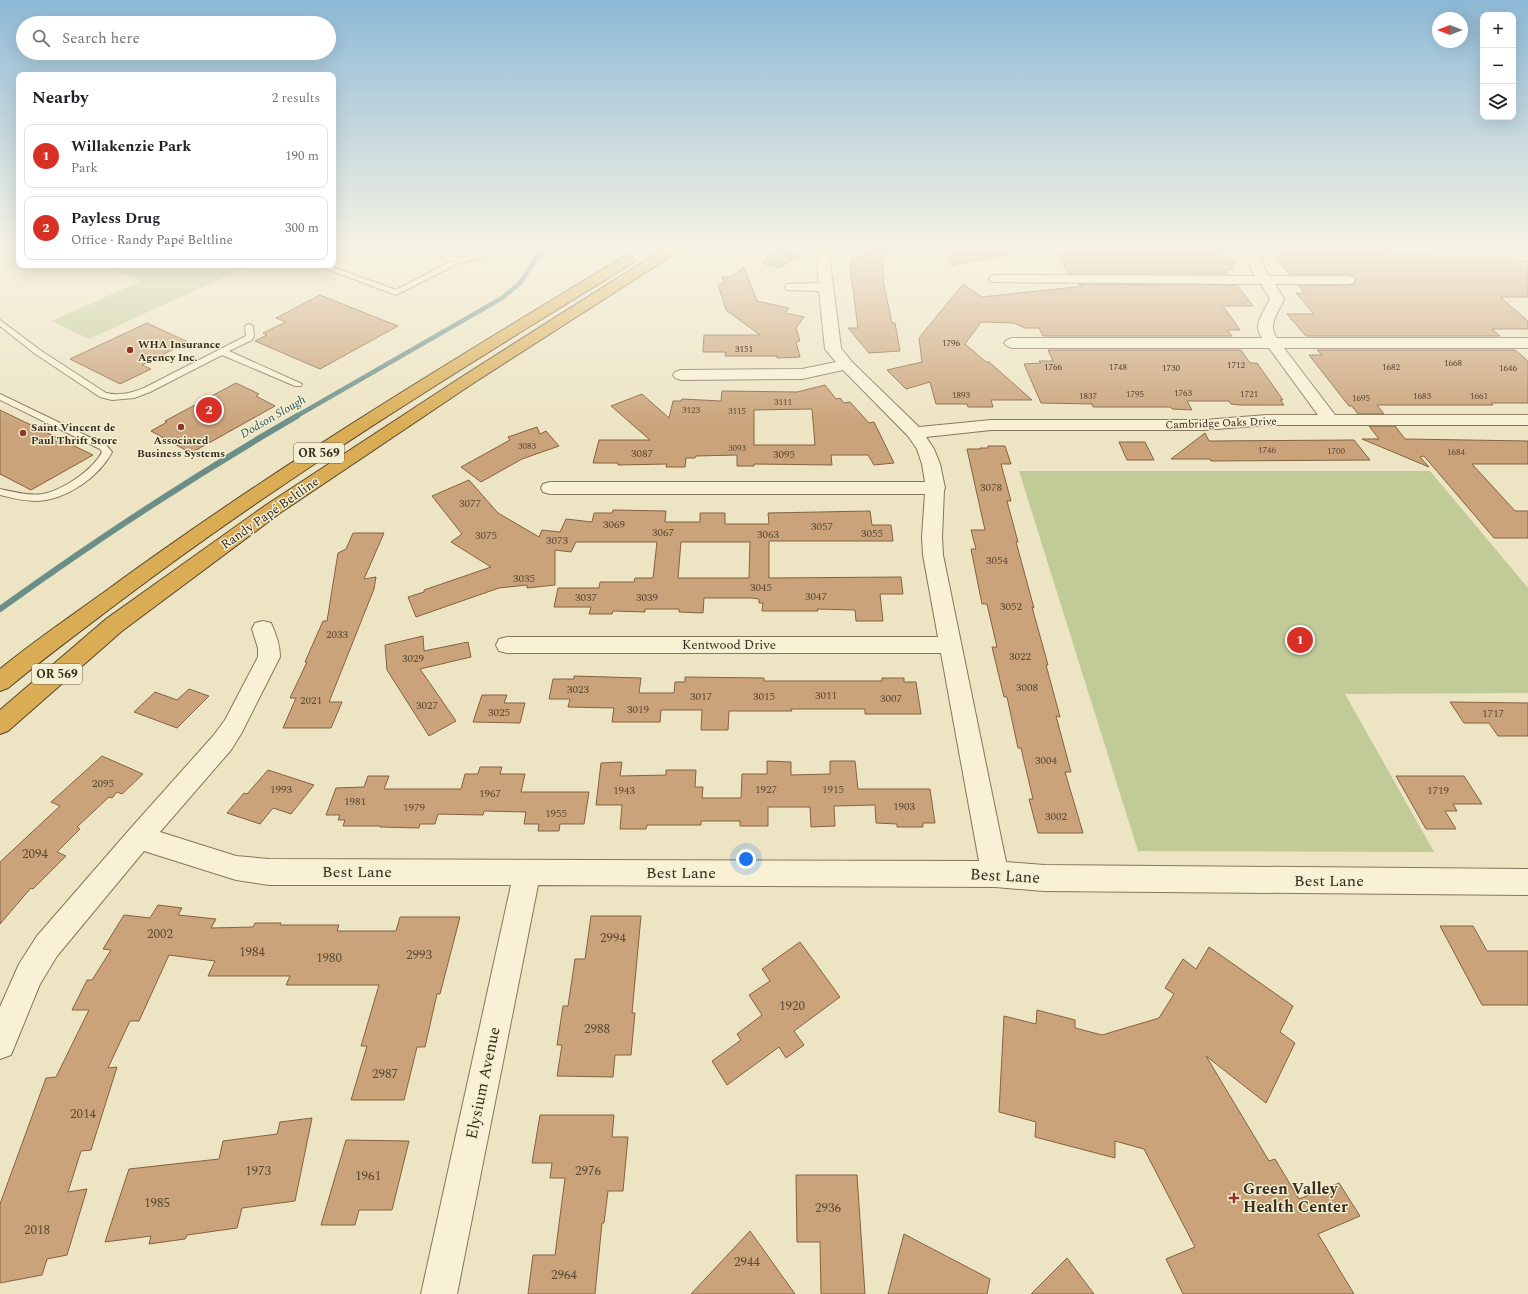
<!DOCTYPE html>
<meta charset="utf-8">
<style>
body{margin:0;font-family:Spectral,serif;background:#f2f2f2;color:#202124}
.controls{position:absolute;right:12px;top:12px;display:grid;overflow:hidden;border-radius:8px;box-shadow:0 4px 16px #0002}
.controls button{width:36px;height:36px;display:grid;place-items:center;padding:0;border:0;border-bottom:1px solid #e0e0e0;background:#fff;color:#202124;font:20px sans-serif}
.compass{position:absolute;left:1432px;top:12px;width:36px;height:36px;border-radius:50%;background:#fff;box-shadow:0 4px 16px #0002;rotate:270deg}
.you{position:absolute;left:746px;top:859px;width:14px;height:14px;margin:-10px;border:3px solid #fff;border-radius:50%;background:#1a73e8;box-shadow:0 0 0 6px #1a73e833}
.badge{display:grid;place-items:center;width:26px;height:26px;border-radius:50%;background:#d93025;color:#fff;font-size:13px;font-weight:700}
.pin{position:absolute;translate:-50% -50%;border:2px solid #fff;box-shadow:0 1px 4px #0006}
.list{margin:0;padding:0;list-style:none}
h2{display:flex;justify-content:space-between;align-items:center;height:52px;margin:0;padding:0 16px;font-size:17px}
h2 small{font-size:13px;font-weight:400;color:#757577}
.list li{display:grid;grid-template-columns:26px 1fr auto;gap:12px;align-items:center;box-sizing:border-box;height:64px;margin:0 8px 8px;padding:0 8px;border:1px solid #e0e0e0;border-radius:8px}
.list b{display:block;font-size:15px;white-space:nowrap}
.list p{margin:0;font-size:13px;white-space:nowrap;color:#757577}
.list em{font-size:13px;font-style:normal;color:#757577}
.icon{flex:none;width:22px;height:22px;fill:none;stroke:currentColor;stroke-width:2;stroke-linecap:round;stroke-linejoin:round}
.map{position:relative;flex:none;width:1528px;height:1294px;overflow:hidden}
.search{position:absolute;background:#fff;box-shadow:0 4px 16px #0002;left:16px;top:16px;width:320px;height:44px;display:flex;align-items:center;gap:10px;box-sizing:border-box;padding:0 14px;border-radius:22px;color:#757577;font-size:15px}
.panel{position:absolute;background:#fff;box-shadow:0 4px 16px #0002;left:16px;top:72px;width:320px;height:196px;border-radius:8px}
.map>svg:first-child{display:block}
.green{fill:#c0cb97}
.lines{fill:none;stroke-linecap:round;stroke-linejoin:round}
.stream-far1{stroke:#6c8e89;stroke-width:4.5}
.stream{stroke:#6c8e89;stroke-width:6}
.building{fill:#caa37a;stroke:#856241;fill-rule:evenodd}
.lane-casing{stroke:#87765a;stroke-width:2}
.street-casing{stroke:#87765a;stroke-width:2}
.highway-casing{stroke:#54442e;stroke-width:2}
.lane{fill:#f8f1d6;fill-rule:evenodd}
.street{fill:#f8f1d6;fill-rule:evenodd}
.highway{fill:#daad55;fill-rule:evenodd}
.poi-dot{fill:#94352c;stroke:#f4eed2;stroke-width:1.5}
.labels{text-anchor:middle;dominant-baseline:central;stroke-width:3;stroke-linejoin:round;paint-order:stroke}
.far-number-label{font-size:9px;fill:#5c4a35}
.far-poi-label{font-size:11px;font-weight:bold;fill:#372c1e;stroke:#f4eed2;text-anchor:start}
.far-street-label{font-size:11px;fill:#372c1e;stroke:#f4eed2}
.number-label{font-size:11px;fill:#5c4a35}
.far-water-label{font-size:12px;font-style:italic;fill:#2e5556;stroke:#f4eed2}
.shield{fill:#f4eed2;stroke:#706654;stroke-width:1}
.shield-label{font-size:12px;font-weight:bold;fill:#372c1e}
.street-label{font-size:13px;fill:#372c1e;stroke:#f4eed2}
.near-number-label{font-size:13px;fill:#5c4a35}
.near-street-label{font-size:16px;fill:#372c1e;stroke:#f4eed2}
.near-poi-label{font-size:16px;font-weight:bold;fill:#372c1e;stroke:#f4eed2;text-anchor:start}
</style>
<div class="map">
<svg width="1528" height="1294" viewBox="0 0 1528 1294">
<rect width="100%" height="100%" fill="#ede4c3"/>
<path class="green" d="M110,265H250L89,339L51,321L142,281L107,267Z
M1019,471H1430L1528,588V693L1345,694L1434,852L1138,851Z"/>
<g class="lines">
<path class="stream-far1" d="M295,417L502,298L520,283L537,257L555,246"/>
<path class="stream" d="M0,609C96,540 195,475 297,416"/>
</g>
<path class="building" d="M954,246H1005L1006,255L951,265L947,251Z
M1060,246H1220L1235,265H1229L1233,270H1225L1228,274H1068L1058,253H1064Z
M1268,246H1386L1395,255H1431L1436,259H1515L1517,261H1528V297H1500L1528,321V329H1492L1500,336H1306L1287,314H1314L1296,293H1305L1298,286L1348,285L1354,284L1356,279L1353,276L1348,274H1289L1277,259H1280Z
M866,248L886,250L882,266L884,280H883L892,323H895L900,351L869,353L848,328H858L850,266L854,256L863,257Z
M777,250L799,255L780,268L761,263Z
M744,267L757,301L789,308L785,313L804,317L796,328L800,341L796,342L800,357L777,358V356H725L726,352H703L704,335H760L726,310L718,284H724L722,277H731Z
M963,284L982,297L1084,286L1078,284L1237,285L1253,306H1223L1240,330H1227L1232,336H1043L1039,328H1025L1014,323L981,322L965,344L986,362H989L1032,400H991L993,407H968L967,404H936L930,382L906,389L887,370L922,362L919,338Z
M320,295L398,326L320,369L255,341L267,335L263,333L286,322L276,318Z
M147,323L188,342L142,365L151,369L120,384L70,359Z
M1048,350H1241L1250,363H1257L1283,400H1280L1284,405H1240L1231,404L1229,401H1187L1192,410L1172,409L1171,407H1093L1092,404L1041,403L1024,364L1041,363L1039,361H1053Z
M1317,350H1515L1528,361V403H1491L1493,405H1377L1384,414H1358L1352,406H1349L1309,355H1322Z
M236,383L259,394L256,396L275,406L191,453L151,431L167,422L165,421Z
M825,385L836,399L840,398L844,403L850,402L869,423L874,422L894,463L874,465L868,455H831L832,465L754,464V466H737V455L696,456L695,458H686L685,467H666L667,464L618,465V463H593L599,440H650L611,406L642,394L669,418L673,401H681L682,399L721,401L722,391L797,392ZM812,409L815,445H754V410Z
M0,410L93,455L31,490L0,474Z
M1369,426H1395L1405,439L1528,441V464H1472L1515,511H1528V538H1494L1424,456L1420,457L1429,467L1362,439H1379Z
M537,427L540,434L546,431L559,446L522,459L481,482L461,467L510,440L508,437Z
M1205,433L1209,441L1354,440L1370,460L1211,461L1210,459H1171Z
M1119,442H1145L1154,460H1127Z
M988,446H1005L1011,464H1001L1011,501H1007L1018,542H1016L1034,608L1032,607L1048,665H1046L1060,717L1056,716L1071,772H1065L1083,833H1038L1029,799H1033L1021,748H1018L1007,697H1004L992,647H997L987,604H982L971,549H976L971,530H985L967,449H980V448H988Z
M469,480L498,513L539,537L542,530L560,532L566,519L592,522L594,513H612L613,510L666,511L665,522H700V513H725V524H769L768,513L870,511L872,525H891L893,541H769V578L901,577L903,594H880L883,621H856L855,610L817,609L818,611H762L763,603H759V599L751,598H704L703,613L679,612V609H645V612L613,611L612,614H589L591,607H554L558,588H599L600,582H634L635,578H653L657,542H576L571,552L555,550V585L527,588V585L499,588L416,617L408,597L424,592V590L491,567L451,542L462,534L432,496ZM681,542H750L749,578H678Z
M353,533H384L364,579L376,577L374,589L329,702H342L331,728H283L296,698H290L307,662H305L323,621H327L338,553L346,549Z
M423,636L424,651L468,642L471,657L420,669L456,721L429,736L387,670L385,645Z
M574,676L641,678L639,693H674L675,682H685V677L764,678V681H882V678H904V682H916L921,714H865V709H791L792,711H729L728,730H701L702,710H661L660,722H612L614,708L568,707L570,699H549L553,679H574Z
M189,689L209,696L177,728L134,712L155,692L177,700Z
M482,695H507L504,703H525L520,723L473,722Z
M1450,702L1528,703V736H1498L1489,723H1464Z
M102,756L143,774L122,794L117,792L112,798L109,797L77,827L80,829L57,852L66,856L33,889L31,888L0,924V862L60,806L51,802Z
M767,761L791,762V775L830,774V761H855L858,789H930L935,823H923V827H897V824L876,823L875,805L834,806L835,826L811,827L810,807H768V826H740V821H701V825H647L646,829H620L622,805H596L601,763L622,762L620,776L666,775V770H696L695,787H703L702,798H741L742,774H767Z
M480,767H502L500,774H525L521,792H589L584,824H560L559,831H538L539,824H524L526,812L484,811L483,815L438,814L435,824H420L419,828L380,827V826H343L345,820H338L340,815H326L336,788L364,787L368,776H389L384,789H461L465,774H478Z
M268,770L314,785L291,814L273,808L260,824L227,813L244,793L247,794Z
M1396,776H1464L1482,804H1453L1457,811H1445L1456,829H1426Z
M158,905L182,908L178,915L216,919L211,928L253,927L255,923H281L280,925H339L337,931H396L400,917H460L440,994H437L425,1047H417L404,1100H351L367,1046H361L379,985H286L290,976H208L215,961L169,955L139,1021H130L108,1068L117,1067L91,1150L81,1151L68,1192L87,1189L67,1255L47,1259L42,1275L0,1283V1204L46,1078L56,1077L89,1010H72L87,980H92L111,950L103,949L124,915L150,918Z
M591,916H641L632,1013H635L631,1055H615L613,1077L557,1076L562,1045H557L563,1006H568L575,959H585Z
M1440,926H1473L1487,951H1528V1005H1482Z
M800,942L840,997L794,1031L804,1045L786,1058L779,1047L727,1085L712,1061L741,1040L737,1034L762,1015L749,995L770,981L762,969Z
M1209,947L1293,1006L1280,1032L1295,1043L1266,1103L1206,1056L1269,1161L1275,1159L1299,1199L1339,1183L1360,1216L1318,1234L1354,1294H1183L1166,1259L1195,1247L1144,1149L1115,1141V1158L1035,1137L1036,1122L999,1112L1004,1016L1036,1024L1037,1010L1075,1020V1028L1102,1035L1159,1018L1174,994L1165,988L1183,959L1196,969Z
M540,1115H614L612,1137H628L623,1191H608L604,1223H602L595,1294H528L533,1255H555L565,1178H550L552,1163H532Z
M312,1118L295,1201L242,1208L237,1228L187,1235L185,1239L149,1244L151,1236L105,1242L129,1169L219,1159L223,1141L277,1134L280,1122Z
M346,1140L409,1141L392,1210H359L355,1225H321Z
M796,1175H857L865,1294H821L820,1242H797Z
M750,1231L795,1294H691Z
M904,1234L990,1279L987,1294H888Z
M1067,1258L1094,1294H1031Z"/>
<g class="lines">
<defs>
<path id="lane" d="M410,246C428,245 447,259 459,258C476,257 490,245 505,246L484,258L459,263L396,295L316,265H327L396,290L451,261Z
M0,255H5L6,257L0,259Z
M0,320L40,350L106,393C120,396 131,393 144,388L246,336L245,326L249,324L253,326L254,336L252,340L229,351L302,384L301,386H295L222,355L150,392L134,398L112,400L100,397L34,353L0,326Z
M0,394L106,445L112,452C99,477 66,500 37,501C24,501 12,498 0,495V489C14,492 29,496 43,494C63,490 93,470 102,452L100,449L0,400Z"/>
<path id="street" d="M829,246H843L834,254L830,262L841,348L852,362L919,427L991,420H1204L1267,415H1318L1269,348H1012L1007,346L1004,343L1007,340L1012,338H1262C1252,325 1264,312 1270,299L1261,284L991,282L989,279L991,276L996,275L1255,276L1251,270L1247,255L1240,246H1253C1260,255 1262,266 1269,276H1348L1353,277L1355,280L1353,283L1348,284H1275L1284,299C1278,313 1267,325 1277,338H1528V348H1284L1335,415H1528V425H1267L1204,430H991L926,437L934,449L940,464L945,488L944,490L942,537L943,555L1006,862L1044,865L1528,869V895L1044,891L995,887L538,885L457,1294H421L511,885H269L236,880L144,851L57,956L40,984L11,1055L0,1059V1007L19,964L37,936L130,829L213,736L225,720L258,657V648L252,629L255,623L263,621L271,623C276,634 280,645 280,657L241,734L231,750L160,832L236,856L269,859L979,861L941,653H507L499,651L496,645L499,639L507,637H938L923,555L922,537L925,494H550L543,492L541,488L543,484L550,482H925L922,464L917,449L908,436L843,370L802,379L681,380L675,378L673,375L675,372L681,370L802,369L836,362L825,349L819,291L787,290L785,287L787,284L819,283C817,266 814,257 829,246Z"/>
<path id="highway" d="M668,246H683L682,249L472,384L280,513L122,631L8,731L0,734V710L106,619L266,505L460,378Z
M628,256L633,257L635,260L633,263C458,370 283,478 119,602C82,630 44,658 8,688L0,691V669C33,642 68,618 103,593C269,471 446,364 623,257Z"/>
</defs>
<use href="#lane" class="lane-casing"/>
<use href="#street" class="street-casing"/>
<use href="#highway" class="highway-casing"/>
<use href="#lane" class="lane"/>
<use href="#street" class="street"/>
<use href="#highway" class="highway"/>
</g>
<linearGradient id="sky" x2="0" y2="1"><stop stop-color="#8db9d6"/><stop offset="0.58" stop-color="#f7f3e4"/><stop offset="1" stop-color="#f7f3e4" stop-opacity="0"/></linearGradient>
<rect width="1528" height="427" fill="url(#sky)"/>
<g class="poi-dot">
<circle cx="130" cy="350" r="4"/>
<circle cx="181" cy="427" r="4"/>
<circle cx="23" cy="433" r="4"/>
<path d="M1232 1192h4v4h4v4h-4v4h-4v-4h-4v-4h4z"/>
</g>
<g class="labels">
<g class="far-number-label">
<text x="951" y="343">1796</text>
<text x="744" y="349">3151</text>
<text x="1453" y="363">1668</text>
<text x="1236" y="365">1712</text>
<text x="1053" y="367">1766</text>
<text x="1118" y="367">1748</text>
<text x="1391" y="367">1682</text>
<text x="1171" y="368">1730</text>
<text x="1508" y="368">1646</text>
<text x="1183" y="393">1763</text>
<text x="1135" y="394">1795</text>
<text x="1249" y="394">1721</text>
<text x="961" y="395">1893</text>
<text x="1088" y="396">1837</text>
<text x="1422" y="396">1683</text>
<text x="1479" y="396">1661</text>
<text x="1361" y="398">1695</text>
<text x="783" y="402">3111</text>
<text x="691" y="410">3123</text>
<text x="737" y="411">3115</text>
<text x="527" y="446">3083</text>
<text x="737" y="448">3093</text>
<text x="1267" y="450">1746</text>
<text x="1336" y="451">1700</text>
<text x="1456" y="452">1684</text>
</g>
<g class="far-poi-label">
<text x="138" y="344">WHA Insurance<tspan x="138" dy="13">Agency Inc.</tspan></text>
<text x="31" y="427">Saint Vincent de<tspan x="31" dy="13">Paul Thrift Store</tspan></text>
<text x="181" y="440" text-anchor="middle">Associated<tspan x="181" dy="13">Business Systems</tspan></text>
</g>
<g class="far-street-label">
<text transform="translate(1221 423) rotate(-2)">Cambridge Oaks Drive</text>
</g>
<g class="number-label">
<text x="642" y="453">3087</text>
<text x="784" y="454">3095</text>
<text x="991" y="487">3078</text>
<text x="470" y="503">3077</text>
<text x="614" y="524">3069</text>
<text x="822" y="526">3057</text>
<text x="663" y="532">3067</text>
<text x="872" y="533">3055</text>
<text x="768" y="534">3063</text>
<text x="486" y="535">3075</text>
<text x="557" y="540">3073</text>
<text x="997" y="560">3054</text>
<text x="524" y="578">3035</text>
<text x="761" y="587">3045</text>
<text x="816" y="596">3047</text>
<text x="586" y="597">3037</text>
<text x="647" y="597">3039</text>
<text x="1011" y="606">3052</text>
<text x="337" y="634">2033</text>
<text x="1020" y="656">3022</text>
<text x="413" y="658">3029</text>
<text x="1027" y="687">3008</text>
<text x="578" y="689">3023</text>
<text x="826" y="695">3011</text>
<text x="701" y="696">3017</text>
<text x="764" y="696">3015</text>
<text x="891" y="698">3007</text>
<text x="311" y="700">2021</text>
<text x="427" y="705">3027</text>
<text x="638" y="709">3019</text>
<text x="499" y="712">3025</text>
<text x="1493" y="713">1717</text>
<text x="1046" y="760">3004</text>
<text x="103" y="783">2095</text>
<text x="281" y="789">1993</text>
<text x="766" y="789">1927</text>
<text x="833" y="789">1915</text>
<text x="624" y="790">1943</text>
<text x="1438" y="790">1719</text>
<text x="490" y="793">1967</text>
<text x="355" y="801">1981</text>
<text x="904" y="806">1903</text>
<text x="414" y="807">1979</text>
<text x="556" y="813">1955</text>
<text x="1056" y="816">3002</text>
</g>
<g class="far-water-label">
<text transform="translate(273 417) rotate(-30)">Dodson Slough</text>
</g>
<g class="shield">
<rect x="294" y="443" width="50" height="20" rx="3"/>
<rect x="32" y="664" width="50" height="20" rx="3"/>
</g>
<g class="shield-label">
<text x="319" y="453">OR 569</text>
<text x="57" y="674">OR 569</text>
</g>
<g class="street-label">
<text transform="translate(270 513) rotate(-35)">Randy Papé Beltline</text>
<text x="729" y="645">Kentwood Drive</text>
</g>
<g class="near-number-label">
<text x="35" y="854">2094</text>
<text x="160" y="934">2002</text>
<text x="613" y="938">2994</text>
<text x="252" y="952">1984</text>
<text x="419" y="955">2993</text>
<text x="329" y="958">1980</text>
<text x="792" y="1006">1920</text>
<text x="597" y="1029">2988</text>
<text x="385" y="1074">2987</text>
<text x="83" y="1114">2014</text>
<text x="258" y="1171">1973</text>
<text x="588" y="1171">2976</text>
<text x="368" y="1176">1961</text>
<text x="157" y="1203">1985</text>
<text x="828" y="1208">2936</text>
<text x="37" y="1230">2018</text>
<text x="747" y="1262">2944</text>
<text x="564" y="1275">2964</text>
</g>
<g class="near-street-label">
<text x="357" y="872">Best Lane</text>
<text x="681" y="873">Best Lane</text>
<text transform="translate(1005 876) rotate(3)">Best Lane</text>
<text x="1329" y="881">Best Lane</text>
<text transform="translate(483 1083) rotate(-78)">Elysium Avenue</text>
</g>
<g class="near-poi-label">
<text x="1243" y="1189">Green Valley<tspan x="1243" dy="18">Health Center</tspan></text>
</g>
</g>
</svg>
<div class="controls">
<button>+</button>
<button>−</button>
<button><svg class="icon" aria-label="layers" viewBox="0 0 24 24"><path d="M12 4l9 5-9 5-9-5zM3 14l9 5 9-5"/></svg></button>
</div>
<svg class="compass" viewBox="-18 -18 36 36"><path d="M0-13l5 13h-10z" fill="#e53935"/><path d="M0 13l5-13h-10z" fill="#757577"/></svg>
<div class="you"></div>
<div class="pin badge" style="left:1300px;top:640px">1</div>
<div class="pin badge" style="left:209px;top:410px">2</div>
<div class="search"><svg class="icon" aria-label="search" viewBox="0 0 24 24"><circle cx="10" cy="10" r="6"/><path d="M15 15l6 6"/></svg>Search here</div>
<section class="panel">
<h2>Nearby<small>2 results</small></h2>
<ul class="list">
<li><span class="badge">1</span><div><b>Willakenzie Park</b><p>Park</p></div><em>190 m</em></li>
<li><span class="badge">2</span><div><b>Payless Drug</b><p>Office · Randy Papé Beltline</p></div><em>300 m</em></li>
</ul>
</section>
</div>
